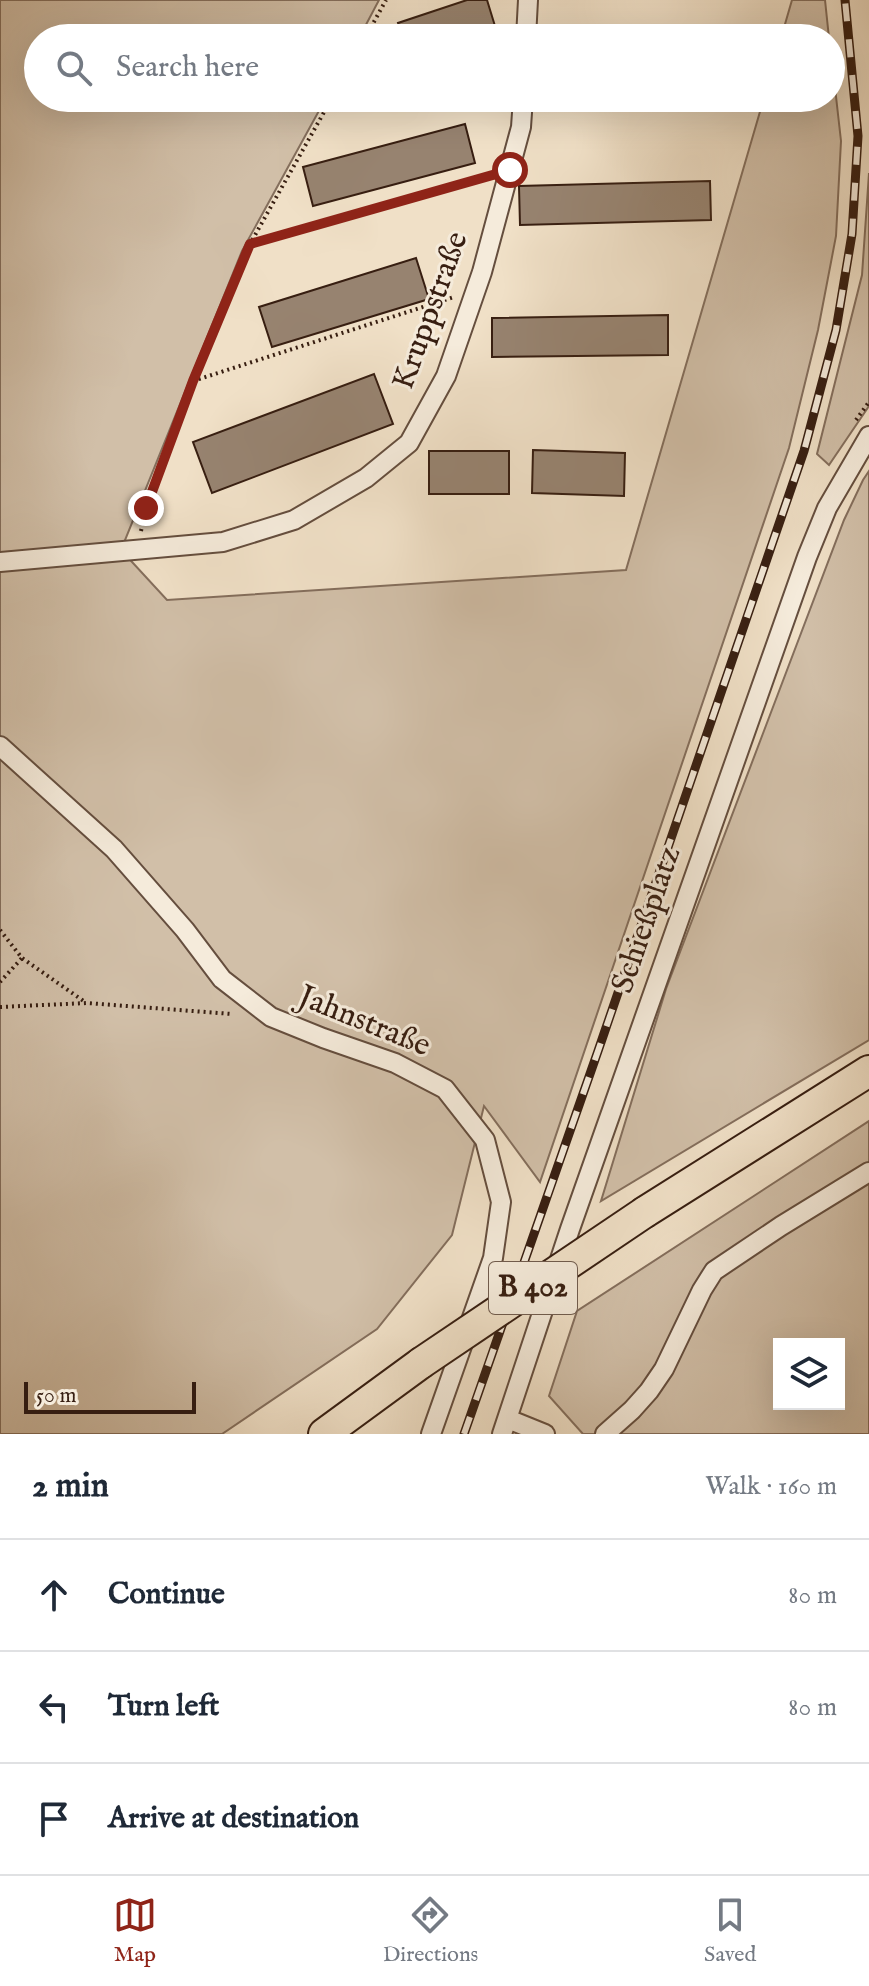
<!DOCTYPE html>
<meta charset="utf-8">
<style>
body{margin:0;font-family:"IM FELL English",serif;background:#f6f6f7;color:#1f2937}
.controls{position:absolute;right:24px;bottom:24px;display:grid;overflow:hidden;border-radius:0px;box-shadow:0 8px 32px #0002}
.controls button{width:72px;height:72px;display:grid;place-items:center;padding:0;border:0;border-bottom:2px solid #e0e1e3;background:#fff;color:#1f2937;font:40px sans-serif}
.scale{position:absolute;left:24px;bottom:20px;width:172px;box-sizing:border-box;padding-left:8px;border:4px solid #371e11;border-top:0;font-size:22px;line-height:28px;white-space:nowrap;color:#371e11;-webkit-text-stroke:6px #f5ebdb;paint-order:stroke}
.stop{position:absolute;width:24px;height:24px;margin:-18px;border:6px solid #8f2418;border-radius:50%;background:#fff}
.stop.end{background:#8f2418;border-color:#fff;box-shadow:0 2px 8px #0008}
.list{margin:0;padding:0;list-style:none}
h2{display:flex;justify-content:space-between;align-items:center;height:104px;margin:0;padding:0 32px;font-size:34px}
h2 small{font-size:26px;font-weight:400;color:#747a83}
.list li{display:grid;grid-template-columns:52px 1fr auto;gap:24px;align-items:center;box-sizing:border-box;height:112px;padding:0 32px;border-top:2px solid #e0e1e3}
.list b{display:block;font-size:30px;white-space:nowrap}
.list em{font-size:26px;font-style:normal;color:#747a83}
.icon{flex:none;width:44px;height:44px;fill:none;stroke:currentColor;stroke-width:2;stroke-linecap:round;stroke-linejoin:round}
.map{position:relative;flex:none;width:869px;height:1434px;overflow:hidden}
.search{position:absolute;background:#fff;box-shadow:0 8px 32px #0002;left:24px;right:24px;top:24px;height:88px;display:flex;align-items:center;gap:20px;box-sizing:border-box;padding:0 28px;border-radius:44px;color:#747a83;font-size:30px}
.sheet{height:440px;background:#fff}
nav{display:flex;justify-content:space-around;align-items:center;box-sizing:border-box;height:112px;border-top:2px solid #e0e1e3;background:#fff;font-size:22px;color:#747a83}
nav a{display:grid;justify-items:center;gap:4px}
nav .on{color:#8f2418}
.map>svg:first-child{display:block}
.green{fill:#d1bfa8;stroke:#846e5c;stroke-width:2;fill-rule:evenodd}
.building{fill:#978370;stroke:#371e11;stroke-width:2}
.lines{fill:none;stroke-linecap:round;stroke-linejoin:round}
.minor-casing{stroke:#654e3e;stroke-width:22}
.primary-casing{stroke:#371e11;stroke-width:34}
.path{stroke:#371e11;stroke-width:4;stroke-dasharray:2 4;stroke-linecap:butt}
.minor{stroke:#f5ebdb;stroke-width:18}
.primary{stroke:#f0e0c7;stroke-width:30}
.rail-casing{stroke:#371e11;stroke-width:9}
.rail{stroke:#f5ebdb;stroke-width:6;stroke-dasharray:18;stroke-linecap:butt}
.primary-bridge-casing{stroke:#371e11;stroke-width:34;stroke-linecap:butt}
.primary-bridge{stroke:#f0e0c7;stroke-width:30}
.route{stroke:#8f2418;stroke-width:10}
.labels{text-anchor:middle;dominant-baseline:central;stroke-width:6;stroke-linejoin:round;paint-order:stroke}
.shield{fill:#f5ebdb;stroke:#705c4e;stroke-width:2}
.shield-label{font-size:30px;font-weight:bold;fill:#371e11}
.street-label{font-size:32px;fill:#371e11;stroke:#f5ebdb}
</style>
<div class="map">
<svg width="869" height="1434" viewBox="0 0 869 1434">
<rect width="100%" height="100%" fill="#f0e0c7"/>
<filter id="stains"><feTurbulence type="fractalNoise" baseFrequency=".0025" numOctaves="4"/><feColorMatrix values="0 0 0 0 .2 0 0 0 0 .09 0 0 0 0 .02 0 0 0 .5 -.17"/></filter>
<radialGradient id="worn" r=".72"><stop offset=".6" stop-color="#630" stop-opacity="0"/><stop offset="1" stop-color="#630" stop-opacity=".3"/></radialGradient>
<path class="green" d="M0,0H379L359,38H38V98H326L242,251L121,550L167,600L626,570L764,98H831V52L841,141L836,236L818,330L789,448L540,1182L484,1106L452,1235L377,1329L222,1434H0Z
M792,0H825L829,38H781Z
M869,173V406L829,465L817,454L862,275Z
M869,471V1040L601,1201L666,989L844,520L863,480Z
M869,1121V1434H583L549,1396L577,1311ZM779,1344H839V1404H779Z"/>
<path class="building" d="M467,0H487L495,26L460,38H403L398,23Z
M465,124L475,163L313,206L303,167Z
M710,181L711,220L520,225L519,186Z
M416,258L429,299L272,347L259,307Z
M668,315V355L492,357V318Z
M374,374L393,424L212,493L193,442Z
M533,450L625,453L624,496L532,493Z
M429,451H509V494H429Z"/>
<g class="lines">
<defs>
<path id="minor" d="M526,38L528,0
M0,562L223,542L294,520L366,478L409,443L446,376L482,272L521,127L523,98
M0,746L114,849L185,930L222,979L271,1017L323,1038L395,1063L445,1089L485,1140L501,1202L493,1258L431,1434
M508,1419L545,1434
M502,1434L570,1229L807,557L827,508L869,436
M605,1434L632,1410L649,1391L664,1369L702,1290L714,1271L781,1226L869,1172"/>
<path id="primary" d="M645,1212L869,1071
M324,1434L421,1363"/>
</defs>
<use href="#minor" class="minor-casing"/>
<use href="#primary" class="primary-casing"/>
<path class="path" d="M365,38L386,0
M326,109L367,98
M250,244L486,176
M193,381L454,297
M856,420L869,402
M141,531L146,508L193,381L250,244L332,98
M0,930L22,958L85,1002
M0,982L22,958
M0,1007L87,1003L232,1014"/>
<use href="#minor" class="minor"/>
<use href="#primary" class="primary"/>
<defs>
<path id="rail" d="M464,1434L598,1051L804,451L836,330L852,234L858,136L845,0"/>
</defs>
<use href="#rail" class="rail-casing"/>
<use href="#rail" class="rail"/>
<defs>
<path id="primary-bridge" d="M421,1363L645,1212"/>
</defs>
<use href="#primary-bridge" class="primary-bridge-casing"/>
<use href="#primary-bridge" class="primary-bridge"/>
</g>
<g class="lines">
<path class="route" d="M146,508L193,381L250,244L510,170"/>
</g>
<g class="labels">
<rect class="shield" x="489" y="1262" width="88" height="52" rx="6"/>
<g class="shield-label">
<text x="533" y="1288">B 402</text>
</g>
<g class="street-label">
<text transform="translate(431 311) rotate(-70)">Kruppstraße</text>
<text transform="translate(647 920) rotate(-71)">Schießplatz</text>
<text transform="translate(364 1022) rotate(22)">Jahnstraße</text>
</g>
</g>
<rect width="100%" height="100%" filter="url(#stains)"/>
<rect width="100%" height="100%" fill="url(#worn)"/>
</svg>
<div class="controls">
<button><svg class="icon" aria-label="layers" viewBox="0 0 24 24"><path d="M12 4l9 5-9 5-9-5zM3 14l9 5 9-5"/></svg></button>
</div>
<div class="scale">50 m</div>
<div class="stop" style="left:510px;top:170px"></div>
<div class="stop end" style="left:146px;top:508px"></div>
<div class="search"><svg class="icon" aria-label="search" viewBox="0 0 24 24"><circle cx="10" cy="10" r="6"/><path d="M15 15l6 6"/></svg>Search here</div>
</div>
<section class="sheet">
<h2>2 min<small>Walk · 160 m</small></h2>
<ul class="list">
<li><svg class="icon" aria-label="ahead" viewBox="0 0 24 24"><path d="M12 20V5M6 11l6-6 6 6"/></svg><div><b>Continue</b></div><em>80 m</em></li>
<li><svg class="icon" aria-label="left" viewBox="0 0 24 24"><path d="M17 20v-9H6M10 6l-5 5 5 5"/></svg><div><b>Turn left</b></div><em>80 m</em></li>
<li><svg class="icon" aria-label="arrive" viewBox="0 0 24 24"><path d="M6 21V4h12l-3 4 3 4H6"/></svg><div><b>Arrive at destination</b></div></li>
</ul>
</section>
<nav>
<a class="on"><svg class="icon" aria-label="map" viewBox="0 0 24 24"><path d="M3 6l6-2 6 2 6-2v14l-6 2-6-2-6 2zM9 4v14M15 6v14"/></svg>Map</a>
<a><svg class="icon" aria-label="directions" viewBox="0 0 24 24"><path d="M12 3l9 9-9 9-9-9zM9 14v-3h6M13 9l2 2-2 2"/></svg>Directions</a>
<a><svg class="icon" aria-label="saved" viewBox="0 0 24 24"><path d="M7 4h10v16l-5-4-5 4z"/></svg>Saved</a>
</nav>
